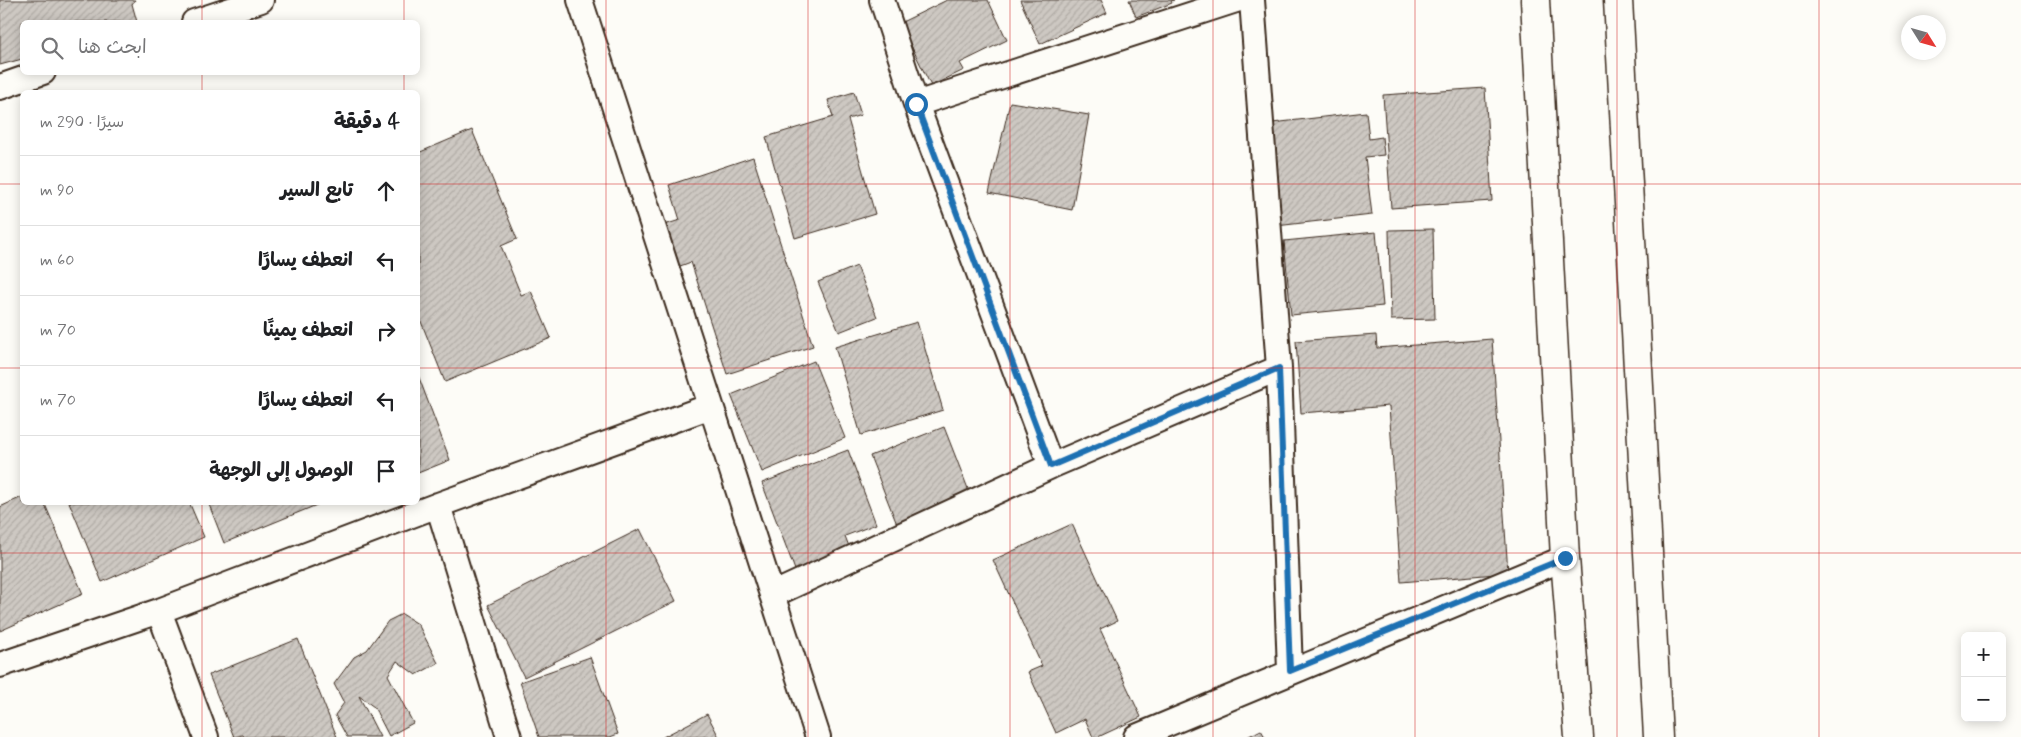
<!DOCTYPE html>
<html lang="ar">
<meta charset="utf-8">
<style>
body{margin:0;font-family:Mynerve,"Playpen Sans Arabic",sans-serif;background:#f6f6f6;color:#202124;direction:rtl}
.controls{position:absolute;right:15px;bottom:15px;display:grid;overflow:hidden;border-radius:8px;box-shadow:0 2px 12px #0003}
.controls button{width:45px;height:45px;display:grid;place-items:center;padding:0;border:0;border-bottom:1px solid #e0e0e0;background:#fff;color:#202124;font:25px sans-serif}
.compass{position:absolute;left:1901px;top:15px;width:45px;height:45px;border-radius:50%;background:#fff;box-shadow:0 2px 12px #0003;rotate:127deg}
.stop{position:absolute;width:15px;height:15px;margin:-11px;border:4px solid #1f6fb2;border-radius:50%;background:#fff}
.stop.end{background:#1f6fb2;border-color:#fff;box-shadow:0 1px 5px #0008}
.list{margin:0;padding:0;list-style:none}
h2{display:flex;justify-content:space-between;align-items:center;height:65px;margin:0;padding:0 20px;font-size:21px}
h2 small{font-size:16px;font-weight:400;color:#757577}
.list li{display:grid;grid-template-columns:32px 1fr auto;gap:15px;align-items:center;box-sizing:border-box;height:70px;padding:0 20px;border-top:1px solid #e0e0e0}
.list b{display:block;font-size:19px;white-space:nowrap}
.list em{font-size:16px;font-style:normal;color:#757577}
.icon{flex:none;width:28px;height:28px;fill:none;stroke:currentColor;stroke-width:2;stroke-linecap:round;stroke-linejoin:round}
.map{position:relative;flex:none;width:2021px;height:737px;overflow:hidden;direction:ltr}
.search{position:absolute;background:#fff;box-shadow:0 2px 12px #0003;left:20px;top:20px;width:400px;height:55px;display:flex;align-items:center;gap:12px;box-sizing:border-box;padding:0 18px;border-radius:8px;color:#757577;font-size:19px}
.panel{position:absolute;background:#fff;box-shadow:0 2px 12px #0003;left:20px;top:90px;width:400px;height:415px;border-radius:8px;direction:rtl}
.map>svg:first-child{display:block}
.building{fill:url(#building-hatch);stroke:#3b2a1e}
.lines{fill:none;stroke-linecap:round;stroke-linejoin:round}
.minor-casing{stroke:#3b2a1e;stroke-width:28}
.tertiary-casing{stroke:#3b2a1e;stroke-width:31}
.minor{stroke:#fdfcf7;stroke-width:24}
.tertiary{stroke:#fdfcf7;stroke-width:28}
.route{stroke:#1f6fb2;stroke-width:6}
.grid{fill:none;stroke:#d62828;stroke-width:1;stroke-opacity:0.55}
</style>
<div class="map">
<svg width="2021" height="737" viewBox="0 0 2021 737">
<defs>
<pattern id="building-hatch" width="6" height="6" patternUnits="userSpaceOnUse" patternTransform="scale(1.25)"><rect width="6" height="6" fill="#cdc8c2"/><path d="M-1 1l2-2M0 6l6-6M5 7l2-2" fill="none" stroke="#b1aca6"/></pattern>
</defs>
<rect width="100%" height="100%" fill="#fdfcf7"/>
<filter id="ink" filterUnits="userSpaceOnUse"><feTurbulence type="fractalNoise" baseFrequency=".02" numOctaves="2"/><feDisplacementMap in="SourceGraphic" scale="10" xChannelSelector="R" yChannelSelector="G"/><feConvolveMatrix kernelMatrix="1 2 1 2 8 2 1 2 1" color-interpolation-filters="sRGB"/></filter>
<g filter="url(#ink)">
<path class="building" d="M0,0H135L132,4L137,22H22V59L0,65Z
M947,0H988L1007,40L960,63L964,70L931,86L900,23Z
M1020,0H1101L1107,13L1040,44Z
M1129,0H1174L1171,1L1172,3L1136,17Z
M1485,88L1492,201L1391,208L1383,95Z
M854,92L861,115L848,119L875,214L795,238L766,137L833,117L828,100Z
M1010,102L1089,115L1072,210L989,193Z
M1366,112L1369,139L1382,137L1384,155L1365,157L1372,215L1276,226L1264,124Z
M472,130L517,239L501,246L521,295L531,291L551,338L445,382L418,314V153Z
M753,157L813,346L727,374L691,262L672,269L658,227L680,220L669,185Z
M1433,229L1435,319L1391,320L1389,230Z
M1376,232L1383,306L1291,315L1284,241Z
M857,266L877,317L839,332L818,282Z
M917,322L943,410L861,435L835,347Z
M1376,335L1377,348L1492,339L1508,573L1401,582L1389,406L1301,413L1296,341Z
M814,361L845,438L762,472L731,395Z
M418,375L450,460L418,473Z
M944,427L972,499L900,532L870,456Z
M848,450L876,524L845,536L850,549L795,570L762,483Z
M22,497V502H44L83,594L0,631V507Z
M69,502H189L204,537L102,582Z
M208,502H324L224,543Z
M1072,524L1117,621L1100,629L1141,717L1098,737H1093L1085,719L1056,733L1028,672L1042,666L993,560Z
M640,529L676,601L524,677L488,605Z
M402,614L418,624L438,663L416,675L397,661L388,675L413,723L389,736L374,707L359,696L380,737H347L335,715L344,703L334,684L354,657L367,650L388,621Z
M298,639L337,737H244L243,735L234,737L209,675Z
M590,657L618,734L610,737H539L520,682Z
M707,714L719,737H663Z
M1261,730L1265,737H1247Z"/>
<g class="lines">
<defs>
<path id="minor" d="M580,0L818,737
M882,0L916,104L1051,466
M1252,0L1279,368L1290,671
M194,22L261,0
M0,87L43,72
M916,104L1236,0
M438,505L509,737
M772,595L1051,466L1279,368
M159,611L206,737
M0,665L159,611L438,505L711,406
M1136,737L1565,558"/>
<path id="tertiary" d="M1535,0L1565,558L1579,737
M1618,0L1658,737"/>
</defs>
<use href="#minor" class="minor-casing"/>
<use href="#tertiary" class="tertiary-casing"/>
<use href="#minor" class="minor"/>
<use href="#tertiary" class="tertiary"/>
</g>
</g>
<g class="lines" filter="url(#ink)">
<path class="route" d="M916,104L1051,466L1279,368L1290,671L1565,558"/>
</g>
<path class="grid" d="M202,0V22M404,0V22M606,0V737M808,0V737M1010,0V737M1213,0V737M1415,0V737M1617,0V737M1819,0V737M202,72V92M404,72V92M0,184H22M418,184H2021M0,368H22M418,368H2021M202,502V737M404,502V737M0,553H2021"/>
</svg>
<div class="controls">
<button>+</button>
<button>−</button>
</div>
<svg class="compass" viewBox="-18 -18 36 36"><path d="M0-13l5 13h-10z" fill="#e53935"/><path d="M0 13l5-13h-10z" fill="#757577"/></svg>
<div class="stop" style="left:916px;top:104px"></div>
<div class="stop end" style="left:1565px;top:558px"></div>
<div class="search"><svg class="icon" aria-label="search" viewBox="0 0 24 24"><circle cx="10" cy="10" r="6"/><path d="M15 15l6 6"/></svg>ابحث هنا</div>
<section class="panel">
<h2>4 دقيقة<small>سيرًا · 290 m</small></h2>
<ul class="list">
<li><svg class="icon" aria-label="ahead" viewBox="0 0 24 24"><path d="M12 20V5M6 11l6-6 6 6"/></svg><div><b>تابع السير</b></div><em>90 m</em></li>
<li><svg class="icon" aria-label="left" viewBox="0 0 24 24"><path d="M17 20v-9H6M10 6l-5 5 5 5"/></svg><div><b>انعطف يسارًا</b></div><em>60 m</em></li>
<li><svg class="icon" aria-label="right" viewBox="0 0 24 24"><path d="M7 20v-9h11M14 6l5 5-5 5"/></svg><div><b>انعطف يمينًا</b></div><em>70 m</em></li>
<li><svg class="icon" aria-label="left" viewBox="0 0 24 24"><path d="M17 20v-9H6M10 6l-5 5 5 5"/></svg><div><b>انعطف يسارًا</b></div><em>70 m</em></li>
<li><svg class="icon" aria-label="arrive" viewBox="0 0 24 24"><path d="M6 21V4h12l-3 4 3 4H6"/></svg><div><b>الوصول إلى الوجهة</b></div></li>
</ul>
</section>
</div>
